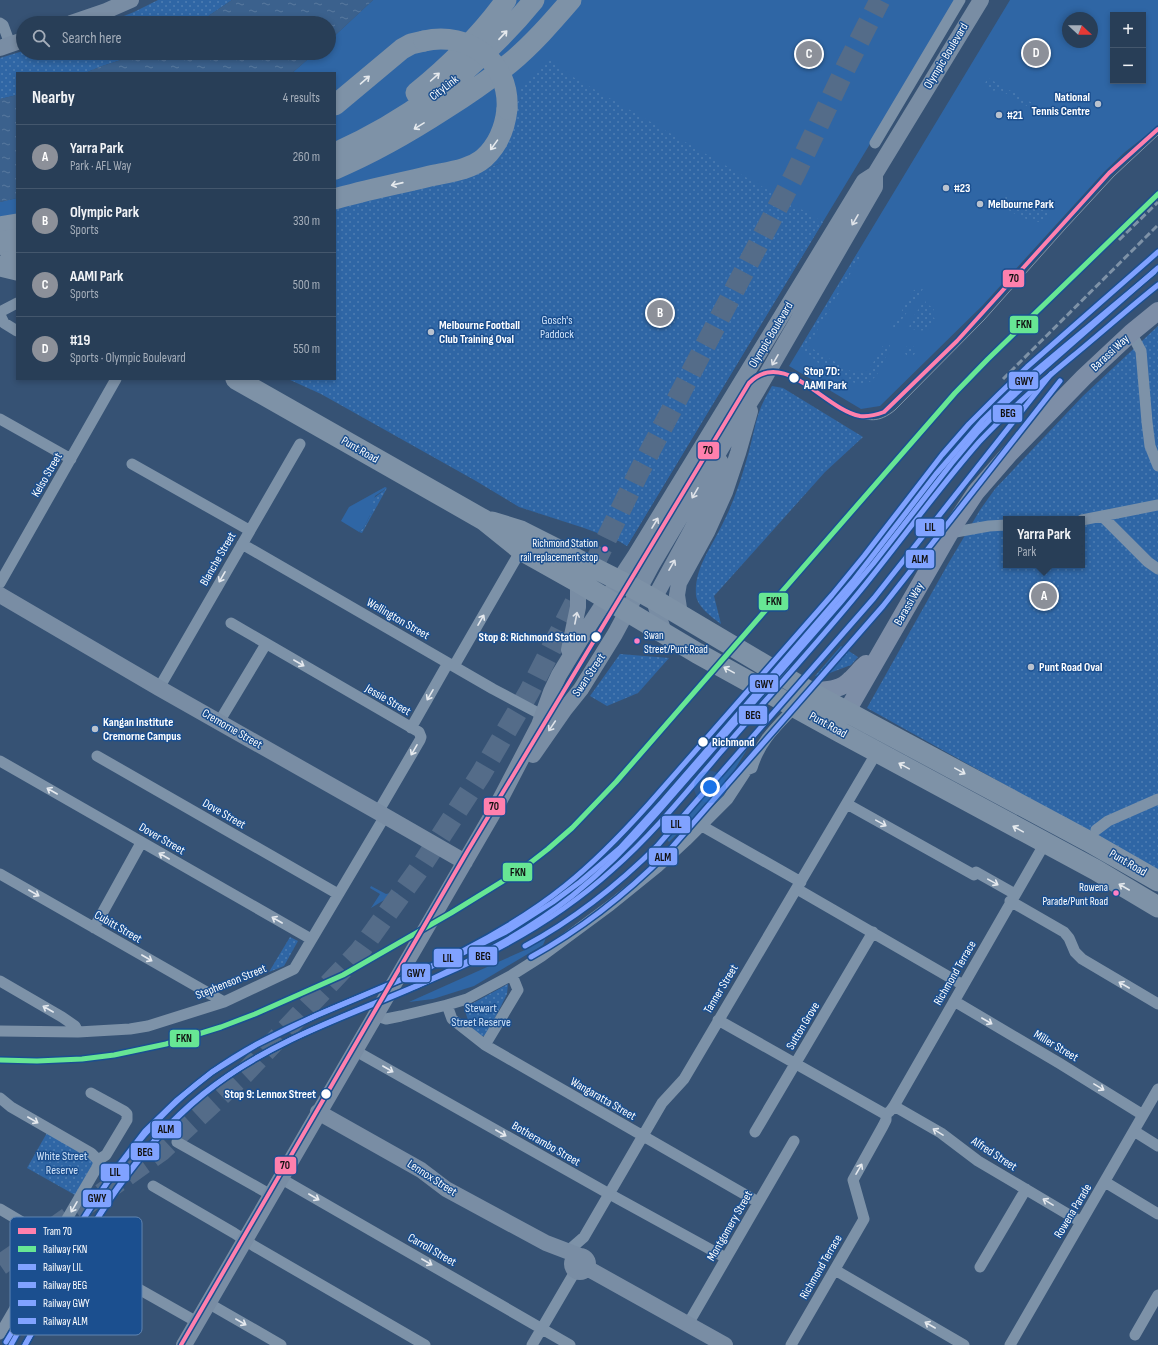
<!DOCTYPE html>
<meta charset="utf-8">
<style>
body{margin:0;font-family:"Sofia Sans Condensed",sans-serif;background:#30455d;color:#f1f3f6}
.controls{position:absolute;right:12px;top:12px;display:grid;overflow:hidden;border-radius:0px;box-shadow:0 2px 6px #0003}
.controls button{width:36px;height:36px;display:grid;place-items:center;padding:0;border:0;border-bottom:1px solid #44576d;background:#283e57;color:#f1f3f6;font:20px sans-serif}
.compass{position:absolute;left:1062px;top:12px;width:36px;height:36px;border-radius:50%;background:#283e57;box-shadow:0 2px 6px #0003;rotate:112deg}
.you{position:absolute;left:710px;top:787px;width:14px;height:14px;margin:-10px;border:3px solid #fff;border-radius:50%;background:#1a73e8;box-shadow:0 0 0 6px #1a73e833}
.badge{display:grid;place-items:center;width:26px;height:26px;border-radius:50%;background:#8c9099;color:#fff;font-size:13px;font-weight:700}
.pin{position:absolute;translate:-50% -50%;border:2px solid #fff;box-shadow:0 1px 4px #0006}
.popup{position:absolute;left:1003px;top:516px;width:82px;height:52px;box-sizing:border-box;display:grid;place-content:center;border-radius:0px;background:#283e57;filter:drop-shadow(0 1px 3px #0005);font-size:13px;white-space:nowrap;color:#a5aeba}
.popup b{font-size:15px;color:#f1f3f6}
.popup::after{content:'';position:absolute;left:50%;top:100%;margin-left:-8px;border:8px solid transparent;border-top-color:#283e57}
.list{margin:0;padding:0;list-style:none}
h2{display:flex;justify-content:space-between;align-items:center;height:52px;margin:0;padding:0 16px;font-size:17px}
h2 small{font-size:13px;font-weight:400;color:#a5aeba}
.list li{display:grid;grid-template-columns:26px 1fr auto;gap:12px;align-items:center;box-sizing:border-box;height:64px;padding:0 16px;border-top:1px solid #44576d}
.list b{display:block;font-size:15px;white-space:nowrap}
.list p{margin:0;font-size:13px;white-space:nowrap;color:#a5aeba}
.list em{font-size:13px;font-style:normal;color:#a5aeba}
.icon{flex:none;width:22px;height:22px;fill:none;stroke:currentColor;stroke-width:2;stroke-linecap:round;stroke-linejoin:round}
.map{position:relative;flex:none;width:1158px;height:1345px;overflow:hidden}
.search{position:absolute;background:#283e57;box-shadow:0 2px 6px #0003;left:16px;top:16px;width:320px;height:44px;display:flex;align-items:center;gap:10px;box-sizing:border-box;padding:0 14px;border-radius:22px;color:#a5aeba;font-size:15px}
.panel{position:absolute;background:#283e57;box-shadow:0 2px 6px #0003;left:16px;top:72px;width:320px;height:308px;border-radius:0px}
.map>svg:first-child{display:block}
.grass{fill:#2f66a5;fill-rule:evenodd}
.park{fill:url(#park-dots);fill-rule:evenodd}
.water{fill:url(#water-ripples)}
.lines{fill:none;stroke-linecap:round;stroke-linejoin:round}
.highway-tunnel{stroke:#546c89;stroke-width:21;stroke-dasharray:21 10;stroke-linecap:butt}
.street{stroke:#7d92a8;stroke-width:11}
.secondary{stroke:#798da4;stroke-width:16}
.primary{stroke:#7d8ea7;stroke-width:18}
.highway{stroke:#7e92a7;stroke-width:21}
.tram{stroke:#7e92a7;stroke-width:1}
.rail{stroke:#7e92a7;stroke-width:3;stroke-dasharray:7 3;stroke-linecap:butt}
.highway-bridge{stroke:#7e92a7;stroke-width:21}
.rail-1-casing{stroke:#1b4f8f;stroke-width:8}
.rail-2-casing{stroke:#1b4f8f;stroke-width:8}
.rail-3-casing{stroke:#1b4f8f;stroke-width:8}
.rail-4-casing{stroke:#1b4f8f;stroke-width:8}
.rail-5-casing{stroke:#1b4f8f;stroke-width:8}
.rail-1{stroke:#67e694;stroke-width:5}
.rail-2{stroke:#80a2ff;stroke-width:5}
.rail-3{stroke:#80a2ff;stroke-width:5}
.rail-4{stroke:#80a2ff;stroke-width:5}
.rail-5{stroke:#80a2ff;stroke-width:5}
.tram-1-casing{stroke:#1b4f8f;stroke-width:7}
.tram-1{stroke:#ff80ad;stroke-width:4}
.oneway{stroke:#e5e9ed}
.oneway2{stroke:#dee2e8}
.oneway3{stroke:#e5e9ee}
.poi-dot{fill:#b9c2ce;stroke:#1b4f8f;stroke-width:1.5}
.stop-dot{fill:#fff;stroke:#1b4f8f;stroke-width:1.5}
.bus-dot{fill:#ff80c5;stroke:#1b4f8f;stroke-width:1.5}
.labels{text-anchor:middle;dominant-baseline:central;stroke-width:3;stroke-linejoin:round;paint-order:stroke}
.bus-label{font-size:11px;fill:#fff;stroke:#1b4f8f;text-anchor:end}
.street-label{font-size:12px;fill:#fff;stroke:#1b4f8f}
.poi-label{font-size:12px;font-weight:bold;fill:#fff;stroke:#1b4f8f;text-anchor:start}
.park-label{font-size:12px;fill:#cfe3fa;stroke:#1b4f8f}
.stop-label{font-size:12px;font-weight:bold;fill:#fff;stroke:#1b4f8f;text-anchor:start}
.key{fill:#1b4f8f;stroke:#5f84b1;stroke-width:1}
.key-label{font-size:11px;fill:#fff}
.line-badge{stroke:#1b4f8f;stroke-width:1.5}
.pale-badge-label{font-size:11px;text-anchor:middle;font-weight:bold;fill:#111}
</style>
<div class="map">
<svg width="1158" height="1345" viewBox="0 0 1158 1345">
<defs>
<pattern id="park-dots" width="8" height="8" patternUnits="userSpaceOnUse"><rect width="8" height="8" fill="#2f66a5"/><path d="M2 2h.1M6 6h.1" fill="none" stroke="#4e7db2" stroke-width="1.8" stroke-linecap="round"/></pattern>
<pattern id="water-ripples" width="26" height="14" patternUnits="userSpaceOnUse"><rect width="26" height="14" fill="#3b618d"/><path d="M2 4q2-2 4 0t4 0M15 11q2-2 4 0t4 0" fill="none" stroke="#58799e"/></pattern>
</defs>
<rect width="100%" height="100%" fill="#365274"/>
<path class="grass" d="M373,0H957L627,546L619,541L605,537L521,99L514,104L501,163L465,177L335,208V73H292L315,53H329V41Z
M1010,0H1158V126L1125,152L1104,172L982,306L880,406L861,409L789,366ZM1113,15H1143V81H1113ZM1068,18H1092V42H1068Z
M17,198V231L0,220V202Z
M385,487L387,488L375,496L373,505V511C367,518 367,526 359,532L341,521L349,507Z
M749,746L723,789L669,842L667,839Z
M371,886L386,894L395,892L398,894V898L395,901L394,894L371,908L380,894L370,888Z
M546,938L543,945L474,986L433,999L409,1002L525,950Z"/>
<path class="park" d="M158,0H232L198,23H106L134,12Z
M23,51V53H143L102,66L85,73H17V95L0,99V58Z
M549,59L561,70L823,222L627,546L619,541L584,528L519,507L476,481L321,394L288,379H335V208L465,177L501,163L498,154L514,104L521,99L520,87Z
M988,78L1032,103L1030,108L997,88L994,91L984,85Z
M1006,197L1051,213L1040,222C1023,221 1010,211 996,202Z
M857,254L860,257L808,346L854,373L860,372L866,375L884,344L890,345C885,358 879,382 862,385L852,382L817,362L801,347Z
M923,289L896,328L894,330L893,326L914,290Z
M925,300L926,303L934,309L931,315L936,320C927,332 923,332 909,328L911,320Z
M1158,326V870L867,708L948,564L980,510L995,489L1083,396ZM1006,519H1082V565H1006Z
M904.5 351a5.5 5.5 0 1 1 11 0a5.5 5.5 0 1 1-11 0Z
M772,386L783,388L863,437L825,472L714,596L721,624C713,618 697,607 696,595C694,569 711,548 722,525C734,502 742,477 749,451C753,437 755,422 761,407C764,400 768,393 772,386Z
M387,488L362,533L359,532C367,526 367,518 373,511V502L374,498Z
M841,646L858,657L851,665L819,677L815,676Z
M620,654L669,658L638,693L607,706L590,696Z
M290,937L298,941L284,966L269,972Z
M508,984L507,994L486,1036H479L469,1023L464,1008Z
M48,1131L96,1159L75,1195L27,1168Z"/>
<path class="water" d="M232,0H373L329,41V23H198Z
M143,53H315L292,73H85L102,66Z
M17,95V198L0,202V99Z"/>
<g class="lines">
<path class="highway-tunnel" d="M0,1265L55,1227L161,1151L244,1074L360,951L422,865L481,774L529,692L582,589L639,472L795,174L847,65L880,0"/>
<path class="street" d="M0,23L3,25L10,44
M875,143L960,0
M0,312L17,303
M0,315L4,323L17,331
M1131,333L1141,351L1147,422L1150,446L1158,466
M0,419L71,459
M132,464L249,530
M1102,516L1148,562L1158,569
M1082,520L1158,505
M950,533L989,526L1006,525
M242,544L493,689L542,715
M0,583L116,379
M231,623L419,732L421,737L420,740L378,812
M454,666L521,550
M159,688L300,444
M219,722L266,644
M411,728L448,663
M97,756L338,894
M0,761L311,939
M847,804L974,875L976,872L1015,894
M702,826L801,882
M1096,830L1108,821L1158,799
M0,874L224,1002
M797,889L963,985
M1010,901L1064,932L1069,938L1075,952L1082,959L1158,1004
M94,928L141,843
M0,981L62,1017L75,1026L78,1032
M954,1001L1059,1063L1143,1115
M447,1005L452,1019L485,1045L758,1202
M374,1015L386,1019L401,1016L447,1005L467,999L512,975L542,956L611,905L658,867L686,841L728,799L747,770L752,768C760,741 776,727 795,707
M718,1020L883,1113C889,1114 890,1111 894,1106L1045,843
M0,1031L78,1032L130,1029L148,1026L224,1002L294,969L385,816
M485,1045L518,990L512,975
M354,1050L604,1191L726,1258
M91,1093L124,1111L127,1114V1120L106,1155L98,1160
M0,1098L11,1107L91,1153L98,1160
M894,1106L941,1133L978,1161L1081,1222
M1134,1131L1158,1146
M755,1132L873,932
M177,1142L271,1195
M280,1178L570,1345
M1105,1182L1158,1214
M153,1186L234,1233L254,1246L425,1345
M0,1209L54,1241
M568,1251L584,1237L662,1103L684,1079L877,752
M98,1266L197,1322
M980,1267L1026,1189
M835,1270L964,1345
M208,1303L281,1345
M688,1324L794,1141
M0,1334L96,1169L98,1165V1160
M1135,1335L1158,1295
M532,1345L576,1270
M791,1345L864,1219L853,1180L883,1126L886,1120V1114
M1010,1345L1158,1089"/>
<path class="secondary" d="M71,23L106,11L131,0
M0,48L23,40
M0,595L159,688L385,816L465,862
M680,615L677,595L679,583L707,532L725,492L738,453L750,411
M664,633L656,607V595L703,509L713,485L720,461
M569,650L578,607V582
M533,755L565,709L581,689L615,634L652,565L729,435L754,396L875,187V174
M318,1112L421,1170L446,1189L546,1243L580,1256
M572 1264a8 8 0 1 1 16 0a8 8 0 1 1-16 0Z
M587,1268L725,1345
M184,1345L492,815L539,725L551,692L559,675L590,624L635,556L864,181L875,174L981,0"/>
<path class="primary" d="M810,692C824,690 840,691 850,680C856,675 860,669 866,664
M835,718L842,716L847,711L956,522L976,492L1009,454L1084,377L1131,333L1158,311"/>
<path class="highway" d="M416,93C449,66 481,35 506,0
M335,105L402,49L411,44L424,41
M335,153C413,118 480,66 534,0
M335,169C375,152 408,133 445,109C467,95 489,80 510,63C532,45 552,22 571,0
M335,199C366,190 398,184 430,176C448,172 470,170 484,158C498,145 505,128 507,109
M0,227L17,224
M0,242L17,254
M0,266L17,270
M236,379L484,520L521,550L578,582L697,653L840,732L1096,870L1158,907
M492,522L521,531L628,585L655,600L810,692L1088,841L1158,881"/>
<path class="tram" d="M851,413C868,422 879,423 895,410L984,320L1065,229L1114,176L1158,135
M677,510L692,478"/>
<path class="rail" d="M1119,240L1158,202
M1003,379L1158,225"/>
<path class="highway-bridge" d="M424,41C469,31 510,62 507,109
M0,242L17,239"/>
<defs>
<path id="rail-1" d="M0,1060L37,1061L82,1059L114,1055L166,1044L221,1027L255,1014L343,975L451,913L521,870L548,849L572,828L616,782L955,393L988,359L1158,194"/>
<path id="rail-2" d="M525,946C575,919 618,885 658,845L874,598L1051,374
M11,1345C66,1247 118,1141 211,1073C271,1029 345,1005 412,975C466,951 519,923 565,886C595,862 622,834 648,805L832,595L864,556L942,455L969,424L998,395L1027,367L1158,252"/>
<path id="rail-3" d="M25,1345C75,1257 121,1159 203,1094C282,1031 383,1004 473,961C523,937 571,907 612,870C652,835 685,794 720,753C766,699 815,646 860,591C900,542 937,490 979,442C1008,411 1040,383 1073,356C1101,333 1129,308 1158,285"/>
<path id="rail-4" d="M6,1342L33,1297L116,1169L145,1131L176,1101L212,1072L256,1045L317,1015L463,953L506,932L553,902L580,882L620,848L662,802L853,581L936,474L983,420L1021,383L1154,272"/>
<path id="rail-5" d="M531,957C582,929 626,894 667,853L883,606L1060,381
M25,1345C78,1250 128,1149 218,1083C276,1039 351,1015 417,986C471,961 525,933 572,896C603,871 631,843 657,813L841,602L873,564L952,463L978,432L1006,403L1035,376L1158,268"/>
</defs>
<use href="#rail-1" class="rail-1-casing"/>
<use href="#rail-2" class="rail-2-casing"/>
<use href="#rail-3" class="rail-3-casing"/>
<use href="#rail-4" class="rail-4-casing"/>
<use href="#rail-5" class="rail-5-casing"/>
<use href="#rail-1" class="rail-1"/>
<use href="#rail-2" class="rail-2"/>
<use href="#rail-3" class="rail-3"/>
<use href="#rail-4" class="rail-4"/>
<use href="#rail-5" class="rail-5"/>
<defs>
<path id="tram-1" d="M181,1345L467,852L749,383C784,347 824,409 860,416C868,417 876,415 884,412L957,341L1109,173L1158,129"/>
</defs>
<use href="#tram-1" class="tram-1-casing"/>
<use href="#tram-1" class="tram-1"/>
</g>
<defs><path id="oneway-shaft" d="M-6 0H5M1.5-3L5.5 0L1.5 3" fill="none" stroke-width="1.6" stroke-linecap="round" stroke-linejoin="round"/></defs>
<g class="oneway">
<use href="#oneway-shaft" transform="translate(503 35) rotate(-47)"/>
<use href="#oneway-shaft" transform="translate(435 77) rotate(-42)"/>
<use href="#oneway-shaft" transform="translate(365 80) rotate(-41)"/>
<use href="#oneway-shaft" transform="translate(419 126) rotate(148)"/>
<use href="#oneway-shaft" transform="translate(494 145) rotate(126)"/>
<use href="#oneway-shaft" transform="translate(397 184) rotate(167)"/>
<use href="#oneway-shaft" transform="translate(729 670) rotate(-151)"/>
<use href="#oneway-shaft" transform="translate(904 766) rotate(-151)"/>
<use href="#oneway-shaft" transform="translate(960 771) rotate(29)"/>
<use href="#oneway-shaft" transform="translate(1018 829) rotate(-151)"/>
<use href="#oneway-shaft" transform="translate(1124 887) rotate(-150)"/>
</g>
<g class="oneway2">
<use href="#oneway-shaft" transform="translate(855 220) rotate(120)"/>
<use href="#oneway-shaft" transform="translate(775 360) rotate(120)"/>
<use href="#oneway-shaft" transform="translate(695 493) rotate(120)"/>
<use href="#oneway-shaft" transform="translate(655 523) rotate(-59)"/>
<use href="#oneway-shaft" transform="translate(672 565) rotate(-60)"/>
<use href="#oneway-shaft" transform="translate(576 618) rotate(-79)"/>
<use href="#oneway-shaft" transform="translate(552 726) rotate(124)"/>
</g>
<g class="oneway3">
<use href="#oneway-shaft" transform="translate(222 577) rotate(120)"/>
<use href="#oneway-shaft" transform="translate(481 620) rotate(-60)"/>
<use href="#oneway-shaft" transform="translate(299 663) rotate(30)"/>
<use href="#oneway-shaft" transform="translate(430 695) rotate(120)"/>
<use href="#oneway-shaft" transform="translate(414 750) rotate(120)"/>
<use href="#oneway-shaft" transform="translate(52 791) rotate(-150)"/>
<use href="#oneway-shaft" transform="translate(881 823) rotate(29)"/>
<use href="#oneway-shaft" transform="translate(164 856) rotate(-150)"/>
<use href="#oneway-shaft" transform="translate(993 882) rotate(29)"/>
<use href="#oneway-shaft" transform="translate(34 893) rotate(30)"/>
<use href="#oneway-shaft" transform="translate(277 920) rotate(-150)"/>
<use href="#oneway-shaft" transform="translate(147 958) rotate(30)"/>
<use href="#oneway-shaft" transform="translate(1124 985) rotate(-150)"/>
<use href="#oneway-shaft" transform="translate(48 1009) rotate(-150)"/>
<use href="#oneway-shaft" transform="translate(987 1021) rotate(30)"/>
<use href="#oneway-shaft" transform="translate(388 1069) rotate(30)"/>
<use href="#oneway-shaft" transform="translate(1099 1087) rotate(31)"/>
<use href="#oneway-shaft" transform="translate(33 1120) rotate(30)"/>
<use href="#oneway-shaft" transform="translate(938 1132) rotate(-148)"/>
<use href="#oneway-shaft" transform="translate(501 1133) rotate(30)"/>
<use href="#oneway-shaft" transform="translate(859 1169) rotate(-60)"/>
<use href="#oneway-shaft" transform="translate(314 1197) rotate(30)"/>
<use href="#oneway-shaft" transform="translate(1048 1202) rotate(-149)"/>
<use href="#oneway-shaft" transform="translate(74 1207) rotate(120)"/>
<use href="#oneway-shaft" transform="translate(427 1262) rotate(30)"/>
<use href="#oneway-shaft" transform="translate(241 1322) rotate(30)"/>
<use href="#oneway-shaft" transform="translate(930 1325) rotate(-150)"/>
</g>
<g class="poi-dot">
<circle cx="1098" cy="104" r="4"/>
<circle cx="999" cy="115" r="4"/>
<circle cx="946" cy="188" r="4"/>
<circle cx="980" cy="204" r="4"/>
<circle cx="431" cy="332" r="4"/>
<circle cx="1031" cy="667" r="4"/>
<circle cx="95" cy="729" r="4"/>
</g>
<g class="stop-dot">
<circle cx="794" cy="378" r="5.5"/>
<circle cx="596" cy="637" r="5.5"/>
<circle cx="703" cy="742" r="5.5"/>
<circle cx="326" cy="1094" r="5.5"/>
</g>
<g class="bus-dot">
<circle cx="605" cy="549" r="3.5"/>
<circle cx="637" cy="641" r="3.5"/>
<circle cx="1116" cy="893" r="3.5"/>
</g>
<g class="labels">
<g class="bus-label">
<text x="598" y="543">Richmond Station<tspan x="598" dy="14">rail replacement stop</tspan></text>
<text x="644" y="635" text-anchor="start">Swan<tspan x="644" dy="14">Street/Punt Road</tspan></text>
<text x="1108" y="887">Rowena<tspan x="1108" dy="14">Parade/Punt Road</tspan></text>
</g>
<g class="street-label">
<text transform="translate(946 56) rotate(-59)">Olympic Boulevard</text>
<text transform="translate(444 88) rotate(-38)">CityLink</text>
<text transform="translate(771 335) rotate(-59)">Olympic Boulevard</text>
<text transform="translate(1110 353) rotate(-43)">Barassi Way</text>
<text transform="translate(360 450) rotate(30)">Punt Road</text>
<text transform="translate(47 475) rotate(-60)">Kelso Street</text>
<text transform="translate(218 559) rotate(-60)">Blanche Street</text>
<text transform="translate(909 604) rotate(-60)">Barassi Way</text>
<text transform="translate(398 619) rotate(30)">Wellington Street</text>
<text transform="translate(589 675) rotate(-56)">Swan Street</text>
<text transform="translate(388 700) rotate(30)">Jessie Street</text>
<text transform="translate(828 725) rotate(29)">Punt Road</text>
<text transform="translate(232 729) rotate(30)">Cremorne Street</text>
<text transform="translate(224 814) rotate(30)">Dove Street</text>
<text transform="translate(162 839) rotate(30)">Dover Street</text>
<text transform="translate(1128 863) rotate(30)">Punt Road</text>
<text transform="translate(118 927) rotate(30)">Cubitt Street</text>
<text transform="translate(955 973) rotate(-60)">Richmond Terrace</text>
<text transform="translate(231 982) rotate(-22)">Stephenson Street</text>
<text transform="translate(721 989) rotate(-59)">Tanner Street</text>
<text transform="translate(803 1026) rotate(-59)">Sutton Grove</text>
<text transform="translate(1056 1046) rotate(31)">Miller Street</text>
<text transform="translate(603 1099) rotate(30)">Wangaratta Street</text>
<text transform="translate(546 1144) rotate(30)">Botherambo Street</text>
<text transform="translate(994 1154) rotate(33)">Alfred Street</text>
<text transform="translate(432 1178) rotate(33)">Lennox Street</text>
<text transform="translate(1073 1211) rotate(-59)">Rowena Parade</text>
<text transform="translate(730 1226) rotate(-60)">Montgomery Street</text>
<text transform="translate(432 1250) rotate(30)">Carroll Street</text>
<text transform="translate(821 1267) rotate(-60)">Richmond Terrace</text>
</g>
<g class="poi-label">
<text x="1090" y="97" text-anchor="end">National<tspan x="1090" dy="14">Tennis Centre</tspan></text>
<text x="1007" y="115">#21</text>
<text x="954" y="188">#23</text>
<text x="988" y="204">Melbourne Park</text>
<text x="439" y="325">Melbourne Football<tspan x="439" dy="14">Club Training Oval</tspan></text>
<text x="1039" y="667">Punt Road Oval</text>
<text x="103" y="722">Kangan Institute<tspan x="103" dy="14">Cremorne Campus</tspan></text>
</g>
<g class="park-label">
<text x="557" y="320">Gosch's<tspan x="557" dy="14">Paddock</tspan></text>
<text x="481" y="1008">Stewart<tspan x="481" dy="14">Street Reserve</tspan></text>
<text x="62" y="1156">White Street<tspan x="62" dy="14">Reserve</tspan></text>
</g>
<g class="stop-label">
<text x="804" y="371">Stop 7D:<tspan x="804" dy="14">AAMI Park</tspan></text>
<text x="586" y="637" text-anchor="end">Stop 8: Richmond Station</text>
<text x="712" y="742">Richmond</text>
<text x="316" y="1094" text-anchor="end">Stop 9: Lennox Street</text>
</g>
</g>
<rect x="10" y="1217" width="132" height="118" rx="6" class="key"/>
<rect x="18" y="1228" width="18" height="6" fill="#ff80ad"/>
<rect x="18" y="1246" width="18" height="6" fill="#67e694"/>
<rect x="18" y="1264" width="18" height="6" fill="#80a2ff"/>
<rect x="18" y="1282" width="18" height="6" fill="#80a2ff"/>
<rect x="18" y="1300" width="18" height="6" fill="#80a2ff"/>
<rect x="18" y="1318" width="18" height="6" fill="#80a2ff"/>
<g class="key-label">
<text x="43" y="1235">Tram 70</text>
<text x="43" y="1253">Railway FKN</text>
<text x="43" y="1271">Railway LIL</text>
<text x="43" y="1289">Railway BEG</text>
<text x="43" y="1307">Railway GWY</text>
<text x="43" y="1325">Railway ALM</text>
</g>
<g class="line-badge">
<rect x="1002" y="269" width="23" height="19" rx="4" fill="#ff80ad"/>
<rect x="1009" y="315" width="30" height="19" rx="4" fill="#67e694"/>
<rect x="1008" y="371" width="31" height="19" rx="4" fill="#80a2ff"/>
<rect x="992" y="404" width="31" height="19" rx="4" fill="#80a2ff"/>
<rect x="697" y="441" width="23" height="19" rx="4" fill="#ff80ad"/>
<rect x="915" y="518" width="30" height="19" rx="4" fill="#80a2ff"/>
<rect x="905" y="549" width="30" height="20" rx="4" fill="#80a2ff"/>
<rect x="758" y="592" width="31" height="19" rx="4" fill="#67e694"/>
<rect x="749" y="674" width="30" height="19" rx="4" fill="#80a2ff"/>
<rect x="738" y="705" width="30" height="20" rx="4" fill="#80a2ff"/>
<rect x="483" y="797" width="23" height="19" rx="4" fill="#ff80ad"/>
<rect x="661" y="815" width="30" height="19" rx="4" fill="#80a2ff"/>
<rect x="648" y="847" width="30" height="19" rx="4" fill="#80a2ff"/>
<rect x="502" y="862" width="31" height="20" rx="4" fill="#67e694"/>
<rect x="468" y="946" width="30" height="20" rx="4" fill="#80a2ff"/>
<rect x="433" y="948" width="30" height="20" rx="4" fill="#80a2ff"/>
<rect x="401" y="963" width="30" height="20" rx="4" fill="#80a2ff"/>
<rect x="169" y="1029" width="31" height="19" rx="4" fill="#67e694"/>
<rect x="151" y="1120" width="31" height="19" rx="4" fill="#80a2ff"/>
<rect x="130" y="1142" width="30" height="19" rx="4" fill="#80a2ff"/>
<rect x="274" y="1156" width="23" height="19" rx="4" fill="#ff80ad"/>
<rect x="100" y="1163" width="30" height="19" rx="4" fill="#80a2ff"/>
<rect x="82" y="1189" width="30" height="19" rx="4" fill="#80a2ff"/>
</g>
<g class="pale-badge-label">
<text x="1014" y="282">70</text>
<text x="1024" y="328">FKN</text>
<text x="1024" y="385">GWY</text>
<text x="1008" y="417">BEG</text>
<text x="708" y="454">70</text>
<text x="930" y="531">LIL</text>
<text x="920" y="563">ALM</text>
<text x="774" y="605">FKN</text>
<text x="764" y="688">GWY</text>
<text x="753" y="719">BEG</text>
<text x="494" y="810">70</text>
<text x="676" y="828">LIL</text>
<text x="663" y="861">ALM</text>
<text x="518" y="876">FKN</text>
<text x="483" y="960">BEG</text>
<text x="448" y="962">LIL</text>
<text x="416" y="977">GWY</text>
<text x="184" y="1042">FKN</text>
<text x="166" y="1133">ALM</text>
<text x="145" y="1156">BEG</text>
<text x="285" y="1169">70</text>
<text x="115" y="1176">LIL</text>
<text x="97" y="1202">GWY</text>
</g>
</svg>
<div class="controls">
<button>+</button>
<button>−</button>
</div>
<svg class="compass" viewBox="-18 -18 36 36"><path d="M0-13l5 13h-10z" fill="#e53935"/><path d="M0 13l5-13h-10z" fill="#a5aeba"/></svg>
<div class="you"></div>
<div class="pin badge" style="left:1044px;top:596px">A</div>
<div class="popup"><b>Yarra Park</b>Park</div>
<div class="pin badge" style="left:660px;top:313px">B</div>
<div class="pin badge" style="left:809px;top:54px">C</div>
<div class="pin badge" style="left:1036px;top:53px">D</div>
<div class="search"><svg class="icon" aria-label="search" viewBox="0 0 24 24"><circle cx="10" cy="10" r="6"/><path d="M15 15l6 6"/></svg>Search here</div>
<section class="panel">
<h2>Nearby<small>4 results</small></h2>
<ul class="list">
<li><span class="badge">A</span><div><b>Yarra Park</b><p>Park · AFL Way</p></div><em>260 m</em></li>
<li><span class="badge">B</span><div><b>Olympic Park</b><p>Sports</p></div><em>330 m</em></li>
<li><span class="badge">C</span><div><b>AAMI Park</b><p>Sports</p></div><em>500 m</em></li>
<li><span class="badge">D</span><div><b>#19</b><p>Sports · Olympic Boulevard</p></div><em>550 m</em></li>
</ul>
</section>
</div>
